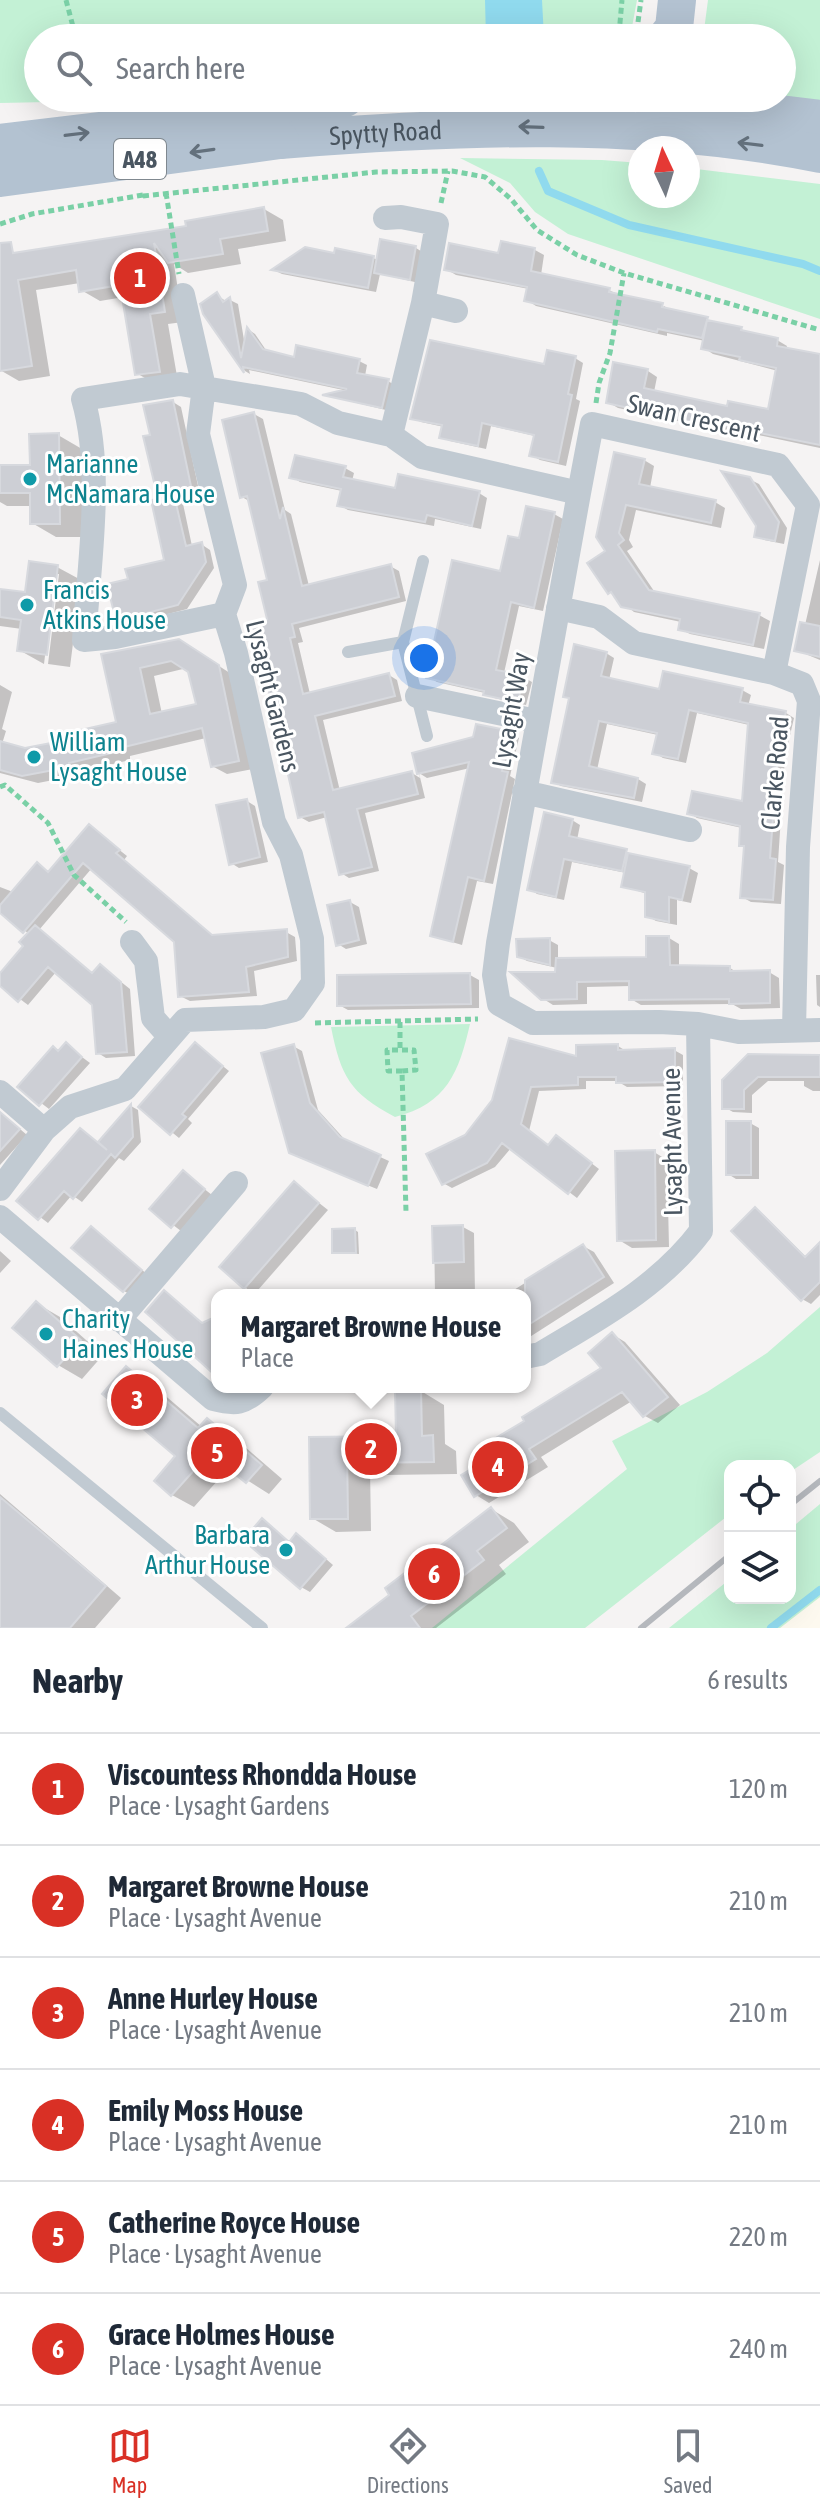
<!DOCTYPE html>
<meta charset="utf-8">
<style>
body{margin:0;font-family:"Asap Condensed",sans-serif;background:#f2f2f3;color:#1f2937}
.controls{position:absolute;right:24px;bottom:24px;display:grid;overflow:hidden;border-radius:16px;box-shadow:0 8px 32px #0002}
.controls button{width:72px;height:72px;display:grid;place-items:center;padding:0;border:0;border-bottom:2px solid #e0e1e3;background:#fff;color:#1f2937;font:40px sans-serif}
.compass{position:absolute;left:628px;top:136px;width:72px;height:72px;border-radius:50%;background:#fff;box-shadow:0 8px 32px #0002;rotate:356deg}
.you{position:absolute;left:424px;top:658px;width:28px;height:28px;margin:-20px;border:6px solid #fff;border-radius:50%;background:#1a73e8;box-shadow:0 0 0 12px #1a73e833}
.badge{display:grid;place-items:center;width:52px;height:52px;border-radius:50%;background:#d93025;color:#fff;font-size:26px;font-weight:700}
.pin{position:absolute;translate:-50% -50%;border:4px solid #fff;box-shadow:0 2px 8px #0006}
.popup{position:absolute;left:211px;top:1289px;width:320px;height:104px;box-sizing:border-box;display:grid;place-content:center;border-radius:16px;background:#fff;filter:drop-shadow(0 2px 6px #0005);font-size:26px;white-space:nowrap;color:#747a83}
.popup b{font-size:30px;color:#1f2937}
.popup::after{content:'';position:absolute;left:50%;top:100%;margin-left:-16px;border:16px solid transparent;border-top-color:#fff}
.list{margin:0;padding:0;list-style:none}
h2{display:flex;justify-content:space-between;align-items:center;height:104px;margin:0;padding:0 32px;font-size:34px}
h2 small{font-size:26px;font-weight:400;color:#747a83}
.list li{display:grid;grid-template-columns:52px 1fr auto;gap:24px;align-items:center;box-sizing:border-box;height:112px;padding:0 32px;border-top:2px solid #e0e1e3}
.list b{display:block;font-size:30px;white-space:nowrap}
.list p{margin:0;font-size:26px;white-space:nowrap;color:#747a83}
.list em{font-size:26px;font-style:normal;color:#747a83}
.icon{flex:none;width:44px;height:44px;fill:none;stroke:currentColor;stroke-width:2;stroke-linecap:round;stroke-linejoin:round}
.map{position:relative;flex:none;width:820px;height:1628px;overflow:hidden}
.search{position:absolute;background:#fff;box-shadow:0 8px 32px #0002;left:24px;right:24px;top:24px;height:88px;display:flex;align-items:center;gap:20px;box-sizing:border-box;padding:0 28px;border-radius:44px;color:#747a83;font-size:30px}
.sheet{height:776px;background:#fff}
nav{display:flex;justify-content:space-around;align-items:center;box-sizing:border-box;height:112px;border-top:2px solid #e0e1e3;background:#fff;font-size:22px;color:#747a83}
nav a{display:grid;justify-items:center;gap:4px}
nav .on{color:#d93025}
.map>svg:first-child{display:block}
.commercial{fill:#fdf9ef}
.green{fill:#c3f1d5}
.water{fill:#90daee}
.shadow{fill:#0003;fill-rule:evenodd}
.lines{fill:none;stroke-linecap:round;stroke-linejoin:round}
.stream{stroke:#90daee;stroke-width:8}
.building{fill:#cdcfd5;stroke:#d7d9de;stroke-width:2;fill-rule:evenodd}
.path{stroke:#7ad0a6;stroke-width:5;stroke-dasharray:6 4;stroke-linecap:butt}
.lane{stroke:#c1cad2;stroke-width:12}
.street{stroke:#c1cad2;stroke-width:24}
.primary{stroke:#b3c2d1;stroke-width:38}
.rail{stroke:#b5b8bd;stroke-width:6}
.primary-bridge{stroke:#b3c2d1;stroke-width:38}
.oneway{stroke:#64717d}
.culture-dot{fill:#0f9aa8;stroke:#fff;stroke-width:3}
.labels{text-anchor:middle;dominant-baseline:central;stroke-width:6;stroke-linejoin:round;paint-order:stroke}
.shield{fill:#fff;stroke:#808990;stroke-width:2}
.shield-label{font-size:24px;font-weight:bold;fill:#4a5661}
.street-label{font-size:26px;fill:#4a5661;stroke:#fff}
.culture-label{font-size:26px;fill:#0d838f;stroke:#fff;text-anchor:start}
</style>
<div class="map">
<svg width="820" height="1628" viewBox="0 0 820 1628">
<rect width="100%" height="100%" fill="#f5f3f3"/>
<path class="commercial" d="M820,1597V1628H780Z"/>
<path class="green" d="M0,0H637L632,27L625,38L587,35L571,38H38V98H83L49,102L0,103Z
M708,0H820V102L782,96V38H703Z
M460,158L602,160L640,163V196H688V168L820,184V319L568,234L535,212L510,183Z
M470,1024C459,1072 447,1104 395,1117C350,1093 341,1077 331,1027Z
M820,1307V1452L790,1472V1466H730V1514L585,1628H432L627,1469L612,1441L707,1392L767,1353Z
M820,1504V1597L780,1628H669L730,1579V1598H790V1529Z"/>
<path class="water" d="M485,0H542L544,38H486Z"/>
<path class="shadow" d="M264,209L283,220L286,241L238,249L241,264L188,273L174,264L183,322L168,324L178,382L157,385L138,374L124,297L100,301L81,290L80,283L36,290L50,376L19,381L0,370V258L189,228Z
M382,241L416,248L424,253L419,283L380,274L376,292L282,274L274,270L335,256L373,258L378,260Z
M503,243L535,250L544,255L541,275L609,290L619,295L660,305L661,317L664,306L672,311L741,329L751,334L777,340L787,346L786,350L820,357V448L735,430L734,433L618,408L608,402L648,371L657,377L654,392L729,408L769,412L778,371L713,354L704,348L705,341L667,333V336L536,306L527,300L529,289L456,275L446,269L500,256Z
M217,295L227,302L230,300L238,304L245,346L249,330L255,334L268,353L295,359L359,361L367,365L365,376L388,381L396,386L390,411L328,396L348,391L249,370L250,374L245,371L204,313Z
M575,358L583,363L576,399L580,401L566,466L540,460L531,455L535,436L491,426L486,449L450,441L442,437L444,427L421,422L413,418Z
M173,402L181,407L200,495L182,499L192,546L201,544L210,550L214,568L187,609L126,625L118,620L130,581L167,561L152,436Z
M254,414L263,419L285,510L291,514L309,586L390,566L399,571L406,601L299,628L303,642L298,643L310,694L389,675L397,680L402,701L323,720L340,791L412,773L420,778L414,754L510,733L519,738L510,776L515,779L493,884L477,881L462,945L432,936L470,768L427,778L419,773L425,798L365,813L379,871L349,878L341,873L327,817L309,822L300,817L293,767L279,709L274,706L269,581L249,501L242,497Z
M58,435L82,449L83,537H56L32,523V506H7L0,502V467H32Z
M644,460L654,466L650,488L715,502L725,508L721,528L636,510L629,540L633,547L627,551L656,594L759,615L770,621L764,649L690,634L680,629L681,622L634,612L610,592L608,552L598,537Z
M345,468L354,473L352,481L396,491L479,493L487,498L481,529L435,519L434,526L348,510L339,505L342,491L300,482L292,477Z
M749,479L759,484L787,528L784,544L764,540L756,536L758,525Z
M554,514L563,519L543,611L519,606L504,673L523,677L532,682L526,705L494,698L485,693L437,682L429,677L502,573L520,540Z
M820,560V660L796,650L805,625Z
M57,567L81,580L70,667L48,664L59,574H55L44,664L19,650L22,629L0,626V591L27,594Z
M194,650L233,675L253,769L227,774L212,766L206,738L130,756V760L83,771L84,774L38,783L0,773V685L12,692L2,729L6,731L2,744L25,750L80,739L119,723L103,656ZM187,668L190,670L198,705L162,714L154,676Z
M606,653L614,658L609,680L661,692L742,690L751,695L748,706L786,713L794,718L785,757L778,862L784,865L781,904L751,902L742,897L746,847L741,844L742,828L697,818L689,813L744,804L749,725L697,713L686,763L663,758L655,753L658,735L607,724L597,770L638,779L646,784L642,802L561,786L553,782L571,699L565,696Z
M247,801L255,806L268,862L239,868L231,863Z
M572,820L580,825L577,840L689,868L698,873L691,903L677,900V925L656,921L647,916V894L623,886L626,873L572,862L564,900L537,894L530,889Z
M89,826L127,856L124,860L214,937L286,932L295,937L297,961L254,971L257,996L190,1001L180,996L176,941L92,868L39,930L93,975L101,966L130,989L135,1056L106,1058L98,1053L94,1004L56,972L28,1005L0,984V976L26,946L29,934L0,910V887L13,892L37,865L50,873Z
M350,902L359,907L367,944L346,949L338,944Z
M669,938L679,944V967L730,968L738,973L769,972L779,978L780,1008L741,1009L732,1004L641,1005L631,999V986L587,987V1004L553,1005L542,998L556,974L557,968L527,961L518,956L549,940L558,945V960L648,959Z
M470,975L479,980V1008L348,1010L339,1005Z
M816,975H820V1007L817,1005Z
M195,1044L229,1071L188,1119L192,1123L179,1138L141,1107Z
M66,1045L90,1063L49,1109L20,1087Z
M293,1046L302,1051L318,1110L347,1142L389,1161L377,1189L300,1158Z
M618,1046L626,1051L674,1050L683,1055V1086L627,1087L617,1081H586V1089L539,1091L529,1131L549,1146L565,1143L599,1169L577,1198L511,1148L495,1167L452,1188L443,1183L467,1136L494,1101L578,1059Z
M820,1056V1091H813L804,1086V1081H768L752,1095V1113L733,1112L724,1107V1081Z
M131,1106L138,1110L141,1142L124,1161L119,1158L82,1202L72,1195L48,1223L19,1201L99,1144Z
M0,1112L27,1135L0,1165Z
M750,1123L759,1128V1179H736L728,1174Z
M654,1152L667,1160L669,1247L632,1248L619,1240Z
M184,1173L212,1195L181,1231L152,1209Z
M295,1184L328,1210L258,1290L333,1289L343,1295H254L222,1267Z
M755,1210L764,1215L807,1258L820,1244V1295L811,1304L802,1299Z
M463,1227L474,1233L475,1295H435L434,1228Z
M355,1230L358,1232L359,1254L334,1252Z
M100,1233L149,1276L133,1296L124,1291Z
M583,1246L594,1252L614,1283L525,1340V1295H506Z
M0,1251L11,1261L0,1273Z
M165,1292L212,1331L217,1325V1375Z
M36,1303L60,1317L103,1355L82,1379L58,1365L15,1328Z
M612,1334L625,1342L680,1405L658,1423L645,1416L632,1401L541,1457L548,1467L489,1503L476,1495L503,1451L604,1369Z
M126,1368L148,1381L202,1427L207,1421L229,1433L282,1479L269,1494L239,1475L238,1477L227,1470L194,1507L172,1495L156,1481L178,1456Z
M421,1391L444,1405L445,1444L456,1451L457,1474L385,1475L370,1467L371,1531L336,1532L312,1518L311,1439L398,1438Z
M0,1494L121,1598L95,1628H0Z
M491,1509L514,1523L529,1542L499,1565L506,1574L436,1628H349L392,1595Z
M271,1526L291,1543L297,1536L305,1541L333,1565L310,1592L301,1587Z"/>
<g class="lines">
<path class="stream" d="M539,171L548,191L629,225L803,264L820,271
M771,1628L820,1590"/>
</g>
<path class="building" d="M264,207L268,231L220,239L223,254L168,263L154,243L165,312L150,314L160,372L135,375L120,285L79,292L76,270L18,280L32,366L0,371V243L11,242L13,253L186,226L185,221Z
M380,239L416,246L410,280L374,273Z
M501,241L535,248L531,271L610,288L609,292L663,303L662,307L708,317L707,320L742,327L741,330L778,338L777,346L820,354V445L725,426L724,429L606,403L613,362L648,369L644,388L727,406L728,401L768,409L776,368L739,360L740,357L701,349L707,320L702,338L658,329L657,332L524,301L527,287L444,270L449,243L498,253Z
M305,247L334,253L335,248L374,256L368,288L271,270Z
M217,292L223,302L230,297L241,358L247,327L263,349L294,357L296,345L360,359L357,373L389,379L382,408L322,395L347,389L243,367L244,373L203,314L200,304Z
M430,340L544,364L547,350L576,356L568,394L572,395L558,462L529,456L534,435L482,423L478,446L439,438L442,425L410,419Z
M173,400L192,491L174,495L186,546L202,542L206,562L178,605L116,621L107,584L128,579L125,569L164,560L151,500L158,499L143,436L150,435L143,405Z
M254,412L280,519L283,507L302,586L391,564L399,597L292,624L295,637L290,638L303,694L389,673L395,696L315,716L333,790L412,771L418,794L357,809L372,867L339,875L324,812L298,818L286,766L290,765L277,707L273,708L252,622L267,619L258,582L267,580L247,496L240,498L222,420Z
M59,433L60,524H30V493H0V465H30L29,434Z
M614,452L645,459L639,484L716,500L711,523L626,505L619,533L624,540L618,545L649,590L760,613L753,645L678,630L680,619L621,607L611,592L608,594L587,563L605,551L596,537Z
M295,455L346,466L343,477L395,488L398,474L480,491L472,526L427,515L425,522L337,506L341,489L289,478Z
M721,471L750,477L779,522L775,541L754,537L756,526Z
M526,506L555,512L534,608L511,602L496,670L524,675L518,702L483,695L484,691L426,678L452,560L500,571L508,536L519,538Z
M29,561L58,565L47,655L17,651L21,620L0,617V589L25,592Z
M800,622L820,626V657L794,651Z
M179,639L219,665L239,761L211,767L202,728L116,749V752L69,763L70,767L22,776L0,770V741L25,748L77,738L76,731L116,722L101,654ZM171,661L188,672L196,704L150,714L140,668Z
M574,644L607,652L601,676L659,689L663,671L743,688L740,702L786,711L778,752L770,858L776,859L773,900L740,898L744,846H739L740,826L687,814L692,791L742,801L748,723L689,710L678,759L652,754L657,733L599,721L589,766L638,778L634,798L551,783L569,698L563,697Z
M476,724L511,731L502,771L508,772L484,881L468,877L453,942L430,936L469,762L417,774L412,753L473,737Z
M247,799L260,857L229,865L216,805Z
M544,812L573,819L569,836L627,849L622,871L564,859L556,897L527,890Z
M89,824L120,850L116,853L212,935L287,929L288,957L246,967L249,992L178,997L174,942L83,863L23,933L0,913V905L37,862L48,872Z
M628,853L690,866L682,900L669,897V922L645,917V892L621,887Z
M350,900L359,940L336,946L327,905Z
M35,925L92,973L100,964L121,982L127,1052L96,1054L92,1005L48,967L18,1002L0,986V973L23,946L19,942Z
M646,936H669L670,965L730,966V971L770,970V1003L729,1004V999L629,1000V981L577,982V999L541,1000L510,972H555L556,958L646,957Z
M550,938V965L517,957L516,939Z
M470,973L471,1004L337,1006V975Z
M509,1038L576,1056V1045L618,1044V1050L675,1048V1082L616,1083V1077H578V1085L531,1087L521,1124L548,1145L556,1135L592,1163L568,1194L502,1143L487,1163L442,1185L426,1154L465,1135L492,1100Z
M66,1042L82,1057L39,1106L17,1087L53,1046L58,1051Z
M195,1042L223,1066L182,1114L186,1117L170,1135L138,1107Z
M294,1044L310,1103L340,1137L381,1155L368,1186L289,1153L261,1053Z
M748,1054L820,1055V1077H758L744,1090V1109H722V1080Z
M131,1104L133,1137L115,1158L111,1154L73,1199L64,1191L38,1220L16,1201L80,1128L107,1150L98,1142Z
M0,1112L20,1129L0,1151Z
M726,1121H751V1175H726Z
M655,1150L656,1240L617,1241L615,1151Z
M183,1170L205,1189L171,1228L149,1209Z
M294,1181L319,1203L244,1289L219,1267Z
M755,1207L805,1257L820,1242V1282L801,1301L731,1231Z
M463,1225L464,1262L433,1263L432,1226Z
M91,1226L142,1270L123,1292L71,1248Z
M355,1228L356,1253H332V1229Z
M583,1244L604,1277L525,1327V1280Z
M164,1290L202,1323L217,1316V1377L145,1312Z
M36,1301L81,1340L57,1367L12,1328Z
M612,1332L668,1397L643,1417L622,1392L529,1449L536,1459L474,1497L461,1475L501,1451L494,1439L524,1421L522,1417L601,1368L588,1353Z
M126,1366L198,1428L207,1418L262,1465L246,1483L219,1461L215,1466L205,1458L171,1496L154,1481L175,1456L102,1394Z
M395,1389H421L422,1436L433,1435L434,1462L359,1463L347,1448L348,1519H310L309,1437L396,1436Z
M0,1497L106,1586L70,1628H0Z
M491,1507L507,1528L477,1551L484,1560L411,1616L420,1628H346L389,1595L385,1588Z
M262,1518L289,1542L296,1533L326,1559L300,1589L243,1540Z"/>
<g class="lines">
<path class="path" d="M66,0L76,38
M638,22L641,0
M418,38L462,34L463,38
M611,38L617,37L619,34L622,0
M166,193L179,274
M143,196L376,172L452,171L485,177L511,199L537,230L577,255L624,273L820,330
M441,203L448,171
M0,224L32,214L143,195
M596,403L599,383L610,353L624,273
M0,787L5,785L48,823L74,875L126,922
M400,1022V1051
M315,1023L478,1019
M402,1071H388L387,1050H414L416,1070L402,1071L406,1212"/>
<path class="lane" d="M423,561L403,642L427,736
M348,652L403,642
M0,1413L262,1628"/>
<path class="street" d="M385,218L401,217L437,224L423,303L391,435
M423,303L456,311
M579,493L592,424L778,465L808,505L774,673
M558,608L599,617L634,643L774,673L802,684L809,701L798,847L794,1030
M224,614L115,637L84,640C89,564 104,472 83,399L180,384L301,404L338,423L391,435L422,457L579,493L498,943L494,975L499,1004L533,1023L659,1022L698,1024L739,1032L820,1030
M417,696L536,721
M524,792L690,830
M132,942L146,961L153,1018L169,1036
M0,1092L44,1130
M0,1189L44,1130L70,1107L125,1089L185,1020L264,1017L294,1010L313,983L312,939L291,855L274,822L236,653L224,614L235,585L198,434L204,387L183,295
M0,1217L213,1399C236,1405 244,1404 262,1387
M119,1320L236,1183
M525,1357L540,1354C598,1319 659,1287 701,1231L698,1024"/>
<g class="primary">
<path d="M666,38L674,28L677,0"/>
<path d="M648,98L820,119"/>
<path d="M276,110L345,98"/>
<path id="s1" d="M280,140C459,126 642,118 820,154"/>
</g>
<path class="rail" d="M790,1505L820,1481
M641,1628L730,1555"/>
<path class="primary-bridge" d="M0,143L276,110
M0,178L280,140"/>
</g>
<defs><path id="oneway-shaft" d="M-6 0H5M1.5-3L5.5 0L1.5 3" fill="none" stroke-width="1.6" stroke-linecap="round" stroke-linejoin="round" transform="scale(2)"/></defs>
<g class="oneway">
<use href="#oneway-shaft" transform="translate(531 127) rotate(-178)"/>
<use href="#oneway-shaft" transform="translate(77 134) rotate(-7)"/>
<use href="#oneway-shaft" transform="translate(750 144) rotate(-173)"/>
<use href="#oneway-shaft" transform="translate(202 151) rotate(172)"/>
</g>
<g class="culture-dot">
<circle cx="30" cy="479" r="8"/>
<circle cx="27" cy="605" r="8"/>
<circle cx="34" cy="757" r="8"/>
<circle cx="46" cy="1334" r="8"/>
<circle cx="286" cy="1550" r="8"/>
</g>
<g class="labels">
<rect class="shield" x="114" y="139" width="52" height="40" rx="6"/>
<g class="shield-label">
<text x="140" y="159">A48</text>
</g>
<g class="street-label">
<text stroke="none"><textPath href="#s1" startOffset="106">Spytty Road</textPath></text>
<text transform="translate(694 418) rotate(13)">Swan Crescent</text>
<text transform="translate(273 696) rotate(76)">Lysaght Gardens</text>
<text transform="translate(511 710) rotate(-80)">Lysaght Way</text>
<text transform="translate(775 773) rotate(-85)">Clarke Road</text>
<text transform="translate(672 1142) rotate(-91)">Lysaght Avenue</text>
</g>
<g class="culture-label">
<text x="46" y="464">Marianne<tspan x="46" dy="30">McNamara House</tspan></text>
<text x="43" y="590">Francis<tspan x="43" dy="30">Atkins House</tspan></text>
<text x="50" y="742">William<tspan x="50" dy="30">Lysaght House</tspan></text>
<text x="62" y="1319">Charity<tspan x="62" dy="30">Haines House</tspan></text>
<text x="270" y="1535" text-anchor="end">Barbara<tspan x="270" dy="30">Arthur House</tspan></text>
</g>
</g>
</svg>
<div class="controls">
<button><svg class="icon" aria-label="locate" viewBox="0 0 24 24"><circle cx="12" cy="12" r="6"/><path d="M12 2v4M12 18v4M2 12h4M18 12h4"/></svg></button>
<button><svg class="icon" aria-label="layers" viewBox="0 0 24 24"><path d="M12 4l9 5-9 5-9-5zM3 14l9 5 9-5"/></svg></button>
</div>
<svg class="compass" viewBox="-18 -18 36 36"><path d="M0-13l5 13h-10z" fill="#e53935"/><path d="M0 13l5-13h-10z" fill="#747a83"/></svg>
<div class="you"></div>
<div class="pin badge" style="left:140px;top:278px">1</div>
<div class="pin badge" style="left:371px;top:1449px">2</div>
<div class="popup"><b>Margaret Browne House</b>Place</div>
<div class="pin badge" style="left:137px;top:1400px">3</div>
<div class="pin badge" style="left:498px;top:1467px">4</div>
<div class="pin badge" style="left:217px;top:1453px">5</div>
<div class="pin badge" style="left:434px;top:1574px">6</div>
<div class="search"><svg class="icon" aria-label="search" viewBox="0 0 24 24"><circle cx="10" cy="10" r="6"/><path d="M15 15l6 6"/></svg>Search here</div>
</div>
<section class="sheet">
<h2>Nearby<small>6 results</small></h2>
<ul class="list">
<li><span class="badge">1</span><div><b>Viscountess Rhondda House</b><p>Place · Lysaght Gardens</p></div><em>120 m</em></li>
<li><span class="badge">2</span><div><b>Margaret Browne House</b><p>Place · Lysaght Avenue</p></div><em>210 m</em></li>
<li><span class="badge">3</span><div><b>Anne Hurley House</b><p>Place · Lysaght Avenue</p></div><em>210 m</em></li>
<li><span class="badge">4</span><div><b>Emily Moss House</b><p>Place · Lysaght Avenue</p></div><em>210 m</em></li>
<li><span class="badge">5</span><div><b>Catherine Royce House</b><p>Place · Lysaght Avenue</p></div><em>220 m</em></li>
<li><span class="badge">6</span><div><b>Grace Holmes House</b><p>Place · Lysaght Avenue</p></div><em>240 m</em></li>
</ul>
</section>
<nav>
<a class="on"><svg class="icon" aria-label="map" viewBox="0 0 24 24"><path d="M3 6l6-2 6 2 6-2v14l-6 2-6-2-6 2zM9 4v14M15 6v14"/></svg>Map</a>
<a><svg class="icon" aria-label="directions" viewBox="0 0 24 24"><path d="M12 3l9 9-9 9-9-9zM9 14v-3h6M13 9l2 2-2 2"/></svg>Directions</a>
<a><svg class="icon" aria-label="saved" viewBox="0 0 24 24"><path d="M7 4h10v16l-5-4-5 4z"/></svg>Saved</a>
</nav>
